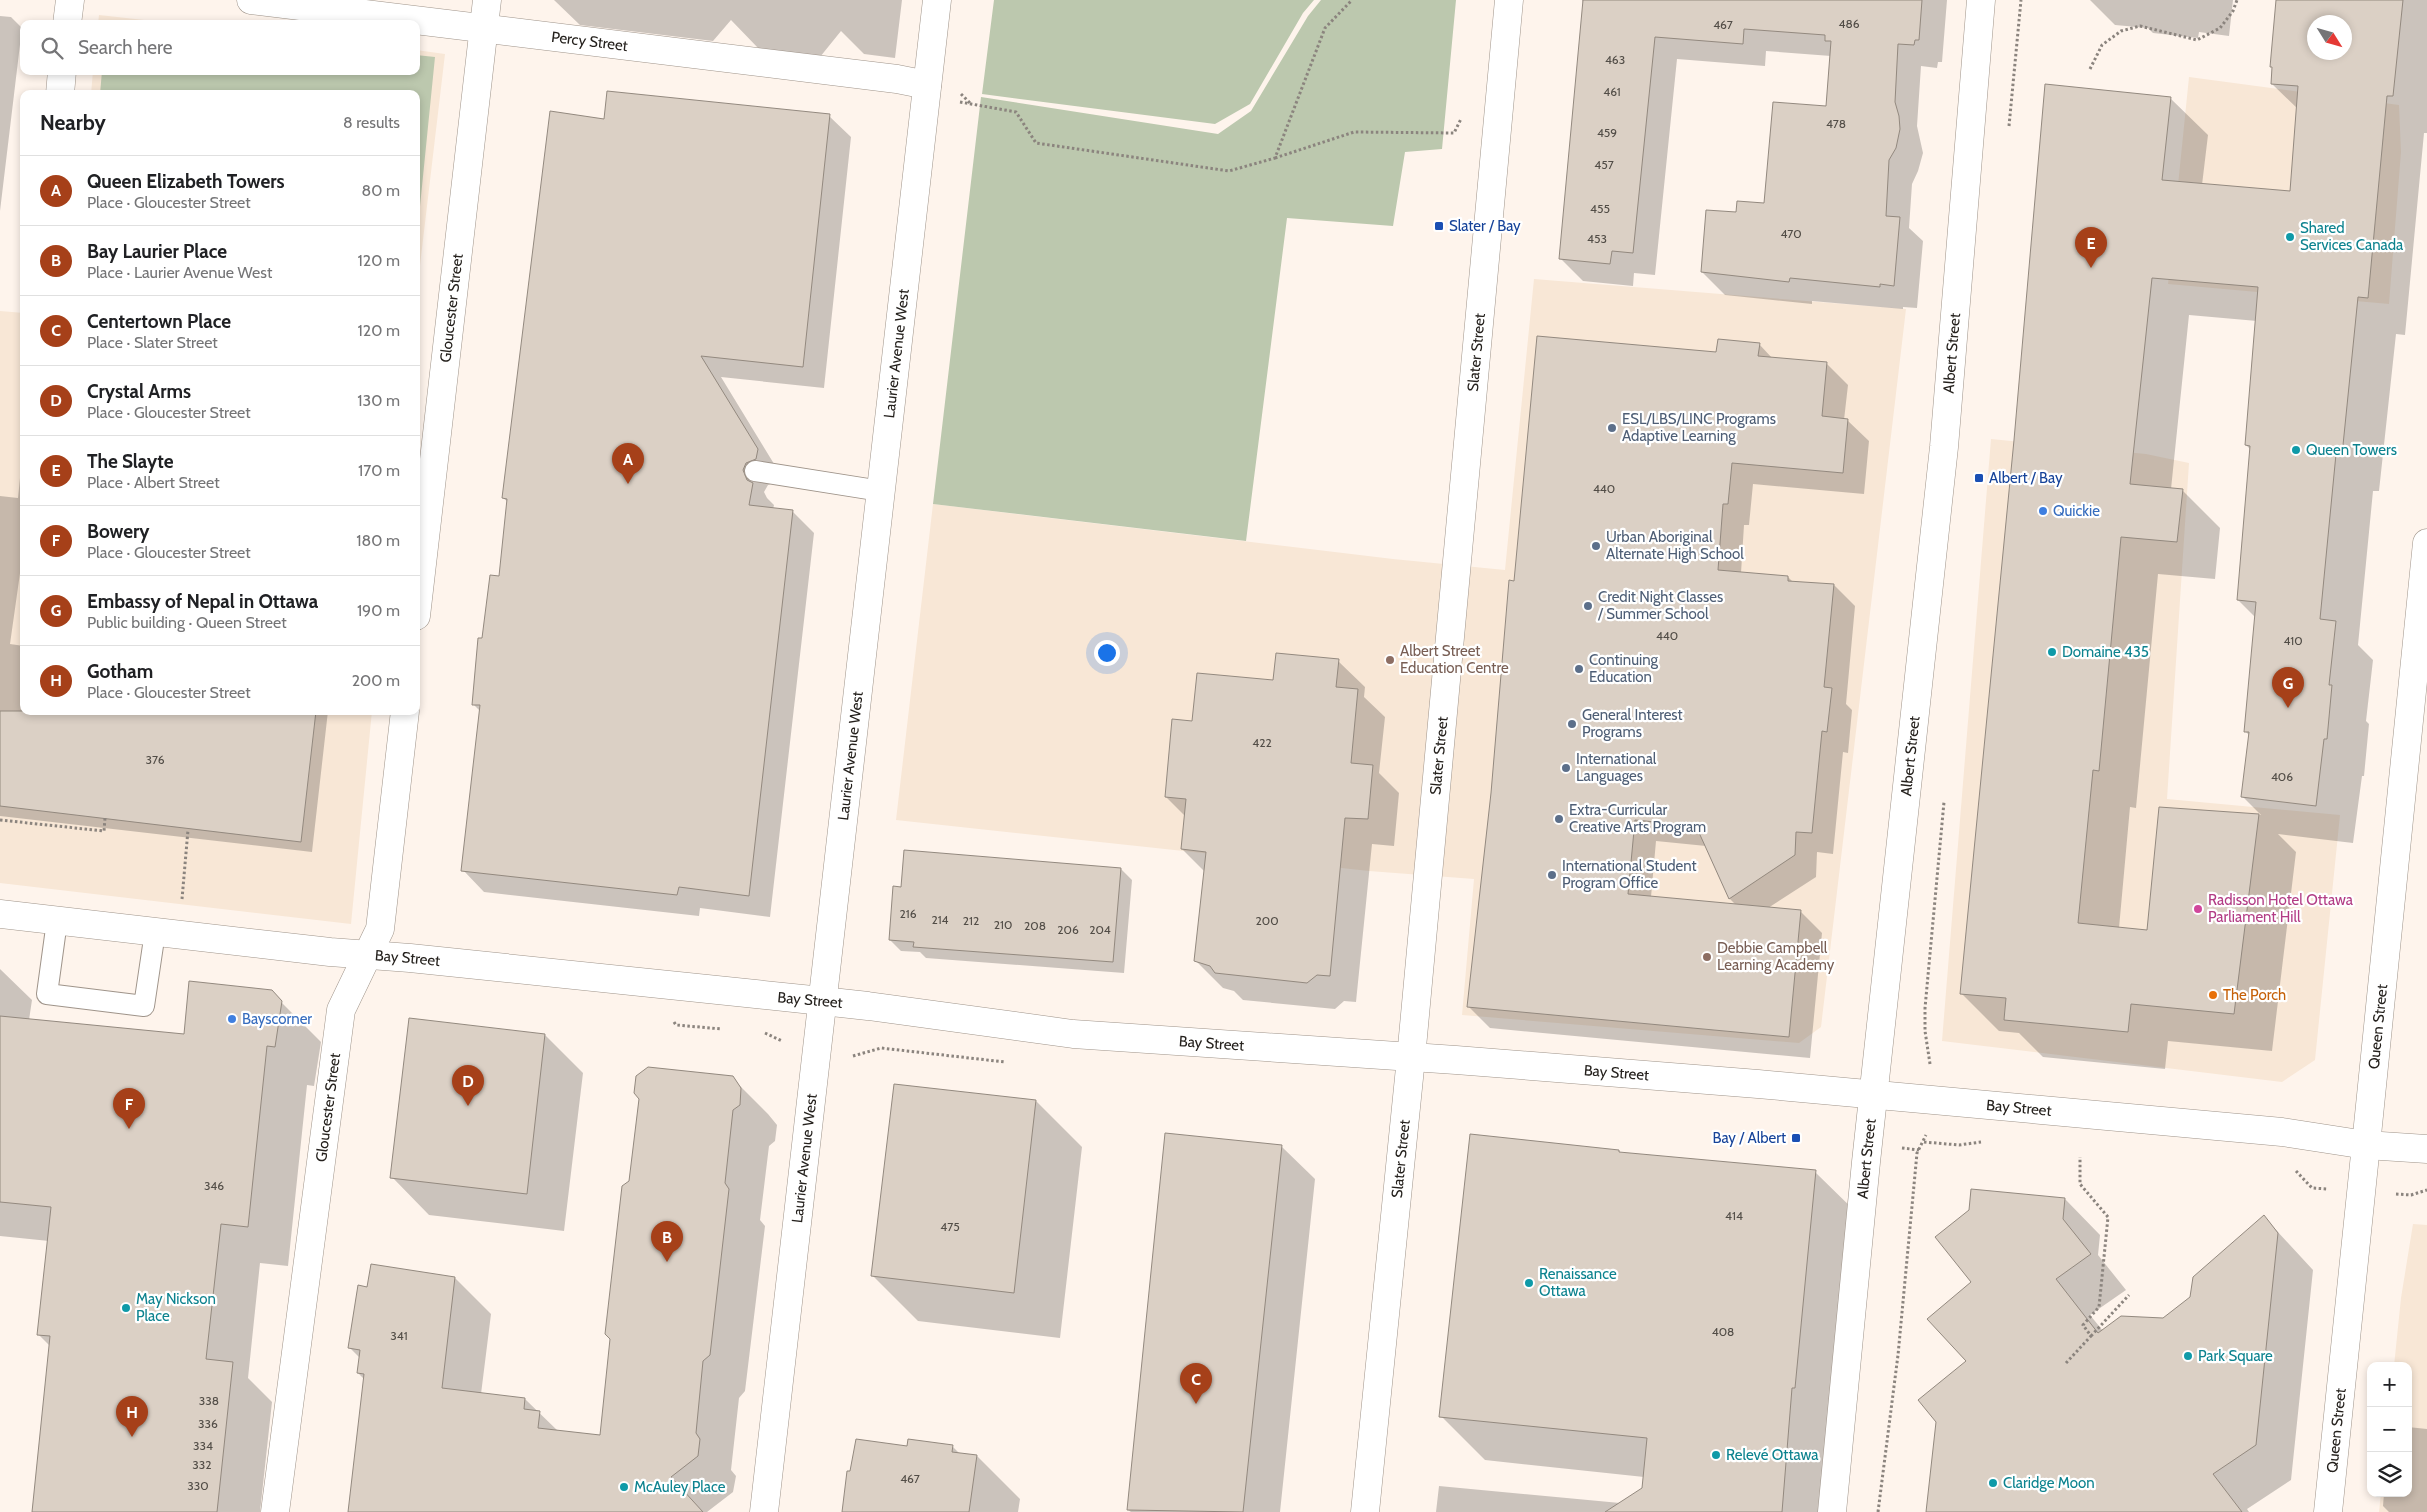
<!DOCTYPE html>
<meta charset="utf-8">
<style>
body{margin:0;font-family:Cabin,sans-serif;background:#f6f6f6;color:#202124}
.controls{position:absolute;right:15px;bottom:15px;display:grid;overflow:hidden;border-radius:10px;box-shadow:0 2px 8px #0003}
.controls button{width:45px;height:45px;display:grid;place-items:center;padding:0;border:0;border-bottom:1px solid #e0e0e0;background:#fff;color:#202124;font:25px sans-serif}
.compass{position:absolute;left:2307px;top:15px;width:45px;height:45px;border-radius:50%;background:#fff;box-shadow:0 2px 8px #0003;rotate:127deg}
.you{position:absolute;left:1106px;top:652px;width:18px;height:18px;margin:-12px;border:4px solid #fff;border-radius:50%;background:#1a73e8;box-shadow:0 0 0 8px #1a73e833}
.badge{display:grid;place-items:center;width:32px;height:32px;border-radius:50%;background:#a64019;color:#fff;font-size:16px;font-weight:700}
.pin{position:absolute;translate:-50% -41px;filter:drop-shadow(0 1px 2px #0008)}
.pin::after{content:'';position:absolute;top:26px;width:18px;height:15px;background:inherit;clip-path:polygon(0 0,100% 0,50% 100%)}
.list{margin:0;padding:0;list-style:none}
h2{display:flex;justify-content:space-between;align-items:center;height:65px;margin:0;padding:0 20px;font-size:21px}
h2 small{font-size:16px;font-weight:400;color:#757577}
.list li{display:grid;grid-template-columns:32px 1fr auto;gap:15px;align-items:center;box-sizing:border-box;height:70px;padding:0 20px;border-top:1px solid #e0e0e0}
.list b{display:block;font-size:19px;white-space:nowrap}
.list p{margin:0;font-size:16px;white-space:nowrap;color:#757577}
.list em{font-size:16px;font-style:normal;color:#757577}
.icon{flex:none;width:28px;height:28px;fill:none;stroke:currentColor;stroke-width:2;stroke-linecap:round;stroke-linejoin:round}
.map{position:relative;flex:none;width:2427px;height:1512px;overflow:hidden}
.search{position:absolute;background:#fff;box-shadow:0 2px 8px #0003;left:20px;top:20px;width:400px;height:55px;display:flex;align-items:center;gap:12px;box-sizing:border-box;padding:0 18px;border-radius:10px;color:#757577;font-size:19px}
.panel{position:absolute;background:#fff;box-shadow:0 2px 8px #0003;left:20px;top:90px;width:400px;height:625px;border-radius:10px}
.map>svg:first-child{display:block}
.built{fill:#f8e7d6}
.green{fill:#bcc8ae}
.shadow{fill:#0003;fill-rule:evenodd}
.building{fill:#dbd0c5;stroke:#93897f;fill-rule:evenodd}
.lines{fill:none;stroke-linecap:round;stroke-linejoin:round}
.lane-casing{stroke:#9f948a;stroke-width:22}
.street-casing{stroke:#9f948a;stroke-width:29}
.secondary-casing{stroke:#9f948a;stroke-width:29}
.path{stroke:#8b847e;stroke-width:3;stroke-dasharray:2.5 2.5;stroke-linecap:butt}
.lane{stroke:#fff;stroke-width:20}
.street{stroke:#fff;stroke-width:28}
.secondary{stroke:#fff;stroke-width:28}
.transit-dot{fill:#1a4fb4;stroke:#fff;stroke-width:2}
.culture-dot{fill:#0f9aa8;stroke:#fff;stroke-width:2}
.service-dot{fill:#5c6f8a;stroke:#fff;stroke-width:2}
.shop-dot{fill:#3f7fe0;stroke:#fff;stroke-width:2}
.education-dot{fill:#8d6e63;stroke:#fff;stroke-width:2}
.hotel-dot{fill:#d1479c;stroke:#fff;stroke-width:2}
.food-dot{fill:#e8710a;stroke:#fff;stroke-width:2}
.labels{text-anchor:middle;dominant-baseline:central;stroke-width:4.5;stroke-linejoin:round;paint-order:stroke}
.number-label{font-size:12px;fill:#524d47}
.street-label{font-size:15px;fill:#25211d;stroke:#fff}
.transit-label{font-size:15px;fill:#164399;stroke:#fff;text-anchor:start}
.culture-label{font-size:15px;fill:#0d838f;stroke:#fff;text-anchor:start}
.service-label{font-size:15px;fill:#4e5e75;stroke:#fff;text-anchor:start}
.shop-label{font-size:15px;fill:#366cbe;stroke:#fff;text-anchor:start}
.education-label{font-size:15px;fill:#785e54;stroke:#fff;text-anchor:start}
.hotel-label{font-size:15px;fill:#b23c85;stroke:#fff;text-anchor:start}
.food-label{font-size:15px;fill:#c56008;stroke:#fff;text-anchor:start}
</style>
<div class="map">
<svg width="2427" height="1512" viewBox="0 0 2427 1512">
<rect width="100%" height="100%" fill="#fef4ec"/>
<path class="built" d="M99,15L180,24H98Z
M416,50L445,54L416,299V94H91L93,71H416Z
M2189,77L2399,105L2401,152L2389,304L2168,284Z
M1534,279L1906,309L1821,1027L1799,1043L1462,1015L1474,879L1369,871L896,820L933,504L1393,559L1505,570Z
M0,311L24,313V711H372L351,924L0,883Z
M1991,439L2146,454L2189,463L2167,799L2340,815L2315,1060L2282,1082L1942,1041Z
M2413,1224L2427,1225V1512H2379L2381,1493H2408V1366H2394L2401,1298Z"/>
<path class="green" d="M994,0H1314L1303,13L1250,104L1215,124L982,94Z
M1321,0H1456L1442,149L1405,152L1393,226L1287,218L1246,541L933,504L981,97L1218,134L1251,111L1308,16Z
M416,55L435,57L416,246V94H100L102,71H416Z"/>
<path class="shadow" d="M554,0H902L895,58L864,54L841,31L820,57L759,49L731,20L713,41L580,25Z
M1582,0H1947L1942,62H1938L1937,68L1921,66L1917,126L1923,153L1918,171L1912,184L1909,228L1923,241L1917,308L1903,307V309L1812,301V304L1725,295L1702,272L1737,213L1765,205L1827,107L1831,56L1766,51L1765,66L1677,59L1655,275L1634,273L1633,286L1583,281L1560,258L1584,6Z
M2090,0H2233L2229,36L2199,32L2198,38L2153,33L2148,28L2115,25Z
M2278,0H2427V133H2424L2405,335L2396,334L2379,491H2373L2358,645L2373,660L2366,721L2369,724L2364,776H2362L2353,843L2278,834L2296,852L2272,1051L2168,1041L2165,1069L2043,1057L2019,1033L1999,1031L1962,994L2170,98L2208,135L2202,185L2291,192L2298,109L2272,84ZM2314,22H2344V52H2314ZM2189,315L2257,321L2246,445L2251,450L2238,600L2256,618L2245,731L2250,736L2243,797L2261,815L2161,808L2148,931L2119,928L2130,807L2136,808L2158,574L2215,579L2220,528L2182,490L2171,489Z
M0,16L11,17L22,28L0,211Z
M829,116L851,137L824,388L721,377L779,472L778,481L768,485L764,492L767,498L774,505L773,509L792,511L814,533L770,917L700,908L699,916L484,892L463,870L481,712L473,704L483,640L500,578L508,502L503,498L605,121Z
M1759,344L1773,359L1826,363L1848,385L1844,420H1847L1869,441L1864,494L1753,484L1749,525H1744L1741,573L1788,577L1793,582L1834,585L1855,606L1846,704L1852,710L1848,753L1843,752L1833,854L1817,852L1816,877L1768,908L1800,911L1822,933L1810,1058L1490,1028L1468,1006L1515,582L1718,353ZM1656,841L1706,846L1730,899L1736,905L1651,897Z
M21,468H24V545L10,644L24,646V711H328L312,852L0,816V496L18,498Z
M1338,661L1365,687L1364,697L1385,717L1379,773L1399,793L1394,846L1372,844L1356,1002L1344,1001L1335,1009L1243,1000L1234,991L1223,988L1196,961L1205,872L1182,849L1185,816L1166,797L1194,722L1274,681Z
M1121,869L1132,880L1124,973L926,958L920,952L901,951L890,940L902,888Z
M0,969L32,1000L29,1020L185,1036L271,992L321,1042L314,1086L307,1085L288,1266L260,1263L248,1378L272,1402L260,1512H33L51,1347L38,1334L49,1241L0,1236Z
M410,1019L545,1035L583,1073L564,1231L429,1215L392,1177Z
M732,1078L768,1114L777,1125L775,1141L769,1146L760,1220L765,1226L745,1391L739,1398L731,1470L736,1476L733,1492L707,1512H349L364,1379L358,1373L360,1358L350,1348L368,1288L372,1266L455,1278L491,1314L481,1394L525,1399L559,1432L601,1437L631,1181Z
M1036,1101L1082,1147L1060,1338L918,1321L873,1276Z
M1281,1146L1315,1179L1280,1512H1131L1128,1510Z
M1619,1151L1621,1153L1815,1172L1859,1215L1829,1512H1436L1439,1486L1620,1503L1643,1489L1644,1477L1485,1460L1441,1416Z
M2065,1199L2100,1235L2098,1255L2126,1290L2090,1315L2103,1331L2164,1320L2192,1298L2264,1217L2313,1270L2291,1480L2247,1509L2249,1512H1927L1968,1361L1973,1282Z
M2408,1427L2427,1429V1512H2389L2383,1506L2384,1493H2408Z
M952,1446L960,1454L977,1456L1020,1499L1018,1512H843L908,1447Z"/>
<path class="building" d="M1583,0H1922L1919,40H1915L1914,45L1898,44L1895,102L1899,116L1900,129L1896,148L1889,160L1886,216L1900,217L1894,286L1880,284V287L1790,278L1789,282L1701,272L1706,210L1736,212L1737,201L1764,203L1773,102L1826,106L1831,41H1825V35L1744,29L1743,44L1655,37L1633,253L1612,251L1610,264L1559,259Z
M2276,0H2403L2393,96H2387L2368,298L2358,297L2342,455L2336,454L2320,619L2336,621L2329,685H2332L2327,739H2324L2316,806L2241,797L2249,732H2244L2256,602L2237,600L2250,446L2245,445L2258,287L2152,278L2130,484L2183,489L2177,542L2121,537L2099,771L2093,770L2078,923L2147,930L2159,807L2259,814L2234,1014L2131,1004L2128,1032L2004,1020L2006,998L1960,994L2014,440L2045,84L2171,97L2162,180L2290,191L2298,86L2271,84L2272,67H2270ZM2314,22H2344V52H2314Z
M607,91L830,114L803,367L701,356L758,449L756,459L746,463L743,470L747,480L753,483L749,505L793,510L749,896L679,887L677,895L461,871L480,705H472L478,638H482L490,575L499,576L507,499L502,498L550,111L604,119Z
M1537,336L1716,352L1718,339L1760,343L1758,356L1827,362L1822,416L1848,419L1843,473L1732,463L1728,504H1723L1718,570L1788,576V581L1834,584L1824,687L1832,688L1827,732L1822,731L1812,833L1796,832L1795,855L1729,899L1696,826L1635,820L1628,894L1801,910L1789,1037L1467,1007L1491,793L1509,580L1514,581Z
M1276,653L1339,659L1336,687L1358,689L1351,763L1373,765L1368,819L1345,818L1330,976L1317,975L1307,983L1215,973L1210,966L1194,961L1206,852L1181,849L1186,799L1165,797L1172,719L1192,721L1197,673L1273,680Z
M0,711H316L301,842L0,806Z
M904,850L1121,868L1113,962L913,947L914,942L889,940L893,886L901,887Z
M189,981L272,990L282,1001L275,1047L267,1046L248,1227L221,1224L206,1359L233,1362L217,1512H32L50,1336L37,1335L51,1207L0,1202V1016L184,1034Z
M409,1018L545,1034L527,1194L390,1178Z
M648,1067L733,1076L741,1088L740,1105L733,1110L725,1183L729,1189L710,1355L703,1361L696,1433L700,1439L698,1456L671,1477L703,1512H348L364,1374L357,1373L360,1350L348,1348L358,1285L367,1287L371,1264L455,1277L442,1388L525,1398L524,1409L540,1411L538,1428L600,1435L610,1339L605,1334L622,1186L629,1181L639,1099L634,1093L636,1076Z
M894,1084L1036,1100L1014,1293L871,1276Z
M1165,1133L1282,1145L1243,1512L1127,1510Z
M1470,1134L1619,1150V1152L1816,1170L1795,1388H1792L1782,1512H1605L1642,1488L1647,1438L1439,1417Z
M1971,1189L2065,1198L2063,1219L2091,1254L2056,1279L2098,1333L2121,1316L2163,1318L2190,1297L2193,1277L2264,1215L2278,1233L2256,1445L2213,1474L2242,1512H1926L1936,1422L1918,1400L1966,1361L1927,1319L1971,1282L1935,1237L1969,1210Z
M856,1439L907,1446L908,1439L953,1445L952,1452L977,1455L969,1512H842L847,1471H850Z"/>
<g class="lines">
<defs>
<path id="lane" d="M755,471L881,491
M57,921L47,994L144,1006L155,932"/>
<g id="street">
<path id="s1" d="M251,0L897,79L927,85"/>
<path d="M67,24L70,0"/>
<path d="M60,94L62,71"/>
<path id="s2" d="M416,616L487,0"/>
<path id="s3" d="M0,914L330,952L410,958L822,1001"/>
<path id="s4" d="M2366,1145L2427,543"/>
<path id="s5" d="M275,1512L341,1010L380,929L405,711"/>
</g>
<g id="secondary">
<path id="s6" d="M822,1001L868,1006L1073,1034L1456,1060L1758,1084L2282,1132L2366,1145L2427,1149"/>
<path id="s7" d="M764,1512L937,0"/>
<path id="s8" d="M1365,1512L1411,1058L1509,0"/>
<path id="s9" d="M1832,1512L1866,1162L1944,447L1981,0"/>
<path id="s10" d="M2328,1512L2366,1145"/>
</g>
</defs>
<use href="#lane" class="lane-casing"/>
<use href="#street" class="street-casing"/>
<use href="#secondary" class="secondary-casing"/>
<path class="path" d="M2090,69L2102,45L2121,31L2140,26L2197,40L2220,28L2233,11L2237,0
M961,94L971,104
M960,102L1016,112L1036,143L1229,171L1275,158L1325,28L1352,0
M2009,126L2021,0
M1275,158L1354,132L1454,133L1461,119
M0,820L104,831L105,818
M182,899L188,830
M674,1022L676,1025L722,1029
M765,1033L782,1041
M853,1056L881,1048L1005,1062
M1930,1064L1925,1031V1008L1944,802
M1924,1142L1959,1145L1981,1142
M1902,1148L1919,1150
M2296,1171L2312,1188L2327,1189
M2396,1194L2411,1195L2427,1190
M2091,1336L2129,1295
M2066,1363L2091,1336L2083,1325L2099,1307L2108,1217L2080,1184V1157
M1878,1512L1898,1355L1917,1153L1926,1135"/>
<use href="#lane" class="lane"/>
<use href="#street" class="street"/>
<use href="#secondary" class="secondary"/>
</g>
<g class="transit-dot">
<rect x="1434" y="221" width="10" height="10" rx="2.5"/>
<rect x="1974" y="473" width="10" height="10" rx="2.5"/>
<rect x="1791" y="1133" width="10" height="10" rx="2.5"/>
</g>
<g class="culture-dot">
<circle cx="2290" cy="237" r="5"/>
<circle cx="2296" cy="450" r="5"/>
<circle cx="2052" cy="652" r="5"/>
<circle cx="1529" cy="1283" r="5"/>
<circle cx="126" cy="1308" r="5"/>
<circle cx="2188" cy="1356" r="5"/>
<circle cx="1716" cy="1455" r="5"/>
<circle cx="1993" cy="1483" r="5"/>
<circle cx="624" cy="1487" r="5"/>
</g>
<g class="service-dot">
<circle cx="1612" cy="428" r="5"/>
<circle cx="1596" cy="546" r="5"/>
<circle cx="1588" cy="606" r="5"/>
<circle cx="1579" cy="669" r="5"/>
<circle cx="1572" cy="724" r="5"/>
<circle cx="1566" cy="768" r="5"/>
<circle cx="1559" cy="819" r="5"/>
<circle cx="1552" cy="875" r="5"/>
</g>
<g class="shop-dot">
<circle cx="2043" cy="511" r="5"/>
<circle cx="232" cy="1019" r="5"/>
</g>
<g class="education-dot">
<circle cx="1390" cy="660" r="5"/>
<circle cx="1707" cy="957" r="5"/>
</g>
<circle class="hotel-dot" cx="2198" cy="909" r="5"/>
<circle class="food-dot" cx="2213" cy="995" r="5"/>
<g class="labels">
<g class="number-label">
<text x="1849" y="23">486</text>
<text x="1723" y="24">467</text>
<text x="1615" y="59">463</text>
<text x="1612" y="91">461</text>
<text x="1836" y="123">478</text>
<text x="1607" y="132">459</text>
<text x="1604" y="164">457</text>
<text x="1600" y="208">455</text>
<text x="1791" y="233">470</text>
<text x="1597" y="238">453</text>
<text x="1604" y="488">440</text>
<text x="1667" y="635">440</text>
<text x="2293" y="640">410</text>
<text x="1262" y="742">422</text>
<text x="155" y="759">376</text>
<text x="2282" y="776">406</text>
<text x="908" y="913">216</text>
<text x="940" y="919">214</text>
<text x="971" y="920">212</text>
<text x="1267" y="920">200</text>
<text x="1003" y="924">210</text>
<text x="1035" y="925">208</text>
<text x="1068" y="929">206</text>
<text x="1100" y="929">204</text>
<text x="214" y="1185">346</text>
<text x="1734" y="1215">414</text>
<text x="950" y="1226">475</text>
<text x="1723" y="1331">408</text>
<text x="399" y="1335">341</text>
<text x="209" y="1400">338</text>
<text x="208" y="1423">336</text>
<text x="203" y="1445">334</text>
<text x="202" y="1464">332</text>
<text x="910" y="1478">467</text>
<text x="198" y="1485">330</text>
</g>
<g class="street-label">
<text stroke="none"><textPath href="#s1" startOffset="341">Percy Street</textPath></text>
<text stroke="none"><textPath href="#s2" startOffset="310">Gloucester Street</textPath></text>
<text stroke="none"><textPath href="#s8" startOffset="1165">Slater Street</textPath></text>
<text stroke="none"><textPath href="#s9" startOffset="1165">Albert Street</textPath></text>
<text stroke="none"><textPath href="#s7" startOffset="1166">Laurier Avenue West</textPath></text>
<text stroke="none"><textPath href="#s7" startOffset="761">Laurier Avenue West</textPath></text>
<text stroke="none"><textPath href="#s8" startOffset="760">Slater Street</textPath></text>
<text stroke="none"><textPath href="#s9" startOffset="760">Albert Street</textPath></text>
<text stroke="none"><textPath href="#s3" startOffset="410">Bay Street</textPath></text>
<text transform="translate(810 1000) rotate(5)">Bay Street</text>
<text stroke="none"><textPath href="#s4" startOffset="119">Queen Street</textPath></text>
<text stroke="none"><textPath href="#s6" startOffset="392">Bay Street</textPath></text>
<text stroke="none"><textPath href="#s6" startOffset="798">Bay Street</textPath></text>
<text stroke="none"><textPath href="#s5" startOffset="408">Gloucester Street</textPath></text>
<text stroke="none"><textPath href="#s6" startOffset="1202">Bay Street</textPath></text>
<text stroke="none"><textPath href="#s7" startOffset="356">Laurier Avenue West</textPath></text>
<text stroke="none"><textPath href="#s8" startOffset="355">Slater Street</textPath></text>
<text stroke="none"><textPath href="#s9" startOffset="355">Albert Street</textPath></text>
<text stroke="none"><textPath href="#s10" startOffset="82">Queen Street</textPath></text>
</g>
<g class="transit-label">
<text x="1449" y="226">Slater / Bay</text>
<text x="1989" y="478">Albert / Bay</text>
<text x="1786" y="1138" text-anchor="end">Bay / Albert</text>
</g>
<g class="culture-label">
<text x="2300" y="228">Shared<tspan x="2300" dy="17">Services Canada</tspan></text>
<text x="2306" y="450">Queen Towers</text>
<text x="2062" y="652">Domaine 435</text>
<text x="1539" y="1274">Renaissance<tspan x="1539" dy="17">Ottawa</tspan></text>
<text x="136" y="1299">May Nickson<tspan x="136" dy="17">Place</tspan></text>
<text x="2198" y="1356">Park Square</text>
<text x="1726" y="1455">Relevé Ottawa</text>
<text x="2003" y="1483">Claridge Moon</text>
<text x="634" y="1487">McAuley Place</text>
</g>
<g class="service-label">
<text x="1622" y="419">ESL/LBS/LINC Programs<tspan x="1622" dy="17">Adaptive Learning</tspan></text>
<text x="1606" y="537">Urban Aboriginal<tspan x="1606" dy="17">Alternate High School</tspan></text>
<text x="1598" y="597">Credit Night Classes<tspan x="1598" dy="17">/ Summer School</tspan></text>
<text x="1589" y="660">Continuing<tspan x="1589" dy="17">Education</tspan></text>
<text x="1582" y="715">General Interest<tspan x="1582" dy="17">Programs</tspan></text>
<text x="1576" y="759">International<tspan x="1576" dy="17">Languages</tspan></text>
<text x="1569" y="810">Extra-Curricular<tspan x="1569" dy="17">Creative Arts Program</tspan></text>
<text x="1562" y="866">International Student<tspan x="1562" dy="17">Program Office</tspan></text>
</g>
<g class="shop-label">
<text x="2053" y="511">Quickie</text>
<text x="242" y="1019">Bayscorner</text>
</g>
<g class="education-label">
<text x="1400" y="651">Albert Street<tspan x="1400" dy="17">Education Centre</tspan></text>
<text x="1717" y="948">Debbie Campbell<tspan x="1717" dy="17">Learning Academy</tspan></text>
</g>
<g class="hotel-label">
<text x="2208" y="900">Radisson Hotel Ottawa<tspan x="2208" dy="17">Parliament Hill</tspan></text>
</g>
<g class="food-label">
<text x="2223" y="995">The Porch</text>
</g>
</g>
</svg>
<div class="controls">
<button>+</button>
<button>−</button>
<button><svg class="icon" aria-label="layers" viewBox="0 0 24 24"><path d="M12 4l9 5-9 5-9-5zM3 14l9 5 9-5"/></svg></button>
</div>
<svg class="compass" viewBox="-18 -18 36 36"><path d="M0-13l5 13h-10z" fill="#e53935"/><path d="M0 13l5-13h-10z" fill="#757577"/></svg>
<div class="you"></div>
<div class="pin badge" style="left:628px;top:484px">A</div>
<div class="pin badge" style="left:667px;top:1262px">B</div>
<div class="pin badge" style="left:1196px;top:1404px">C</div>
<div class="pin badge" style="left:468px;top:1106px">D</div>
<div class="pin badge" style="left:2091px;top:268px">E</div>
<div class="pin badge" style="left:129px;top:1129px">F</div>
<div class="pin badge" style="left:2288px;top:708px">G</div>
<div class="pin badge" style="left:132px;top:1437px">H</div>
<div class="search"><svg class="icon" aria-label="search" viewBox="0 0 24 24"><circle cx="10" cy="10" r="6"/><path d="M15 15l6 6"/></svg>Search here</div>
<section class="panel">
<h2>Nearby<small>8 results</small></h2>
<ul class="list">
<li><span class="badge">A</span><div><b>Queen Elizabeth Towers</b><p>Place · Gloucester Street</p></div><em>80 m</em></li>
<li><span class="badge">B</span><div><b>Bay Laurier Place</b><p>Place · Laurier Avenue West</p></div><em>120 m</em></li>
<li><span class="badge">C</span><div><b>Centertown Place</b><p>Place · Slater Street</p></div><em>120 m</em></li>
<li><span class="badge">D</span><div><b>Crystal Arms</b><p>Place · Gloucester Street</p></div><em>130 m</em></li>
<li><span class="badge">E</span><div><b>The Slayte</b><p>Place · Albert Street</p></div><em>170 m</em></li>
<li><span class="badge">F</span><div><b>Bowery</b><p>Place · Gloucester Street</p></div><em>180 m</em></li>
<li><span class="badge">G</span><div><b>Embassy of Nepal in Ottawa</b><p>Public building · Queen Street</p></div><em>190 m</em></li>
<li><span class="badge">H</span><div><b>Gotham</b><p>Place · Gloucester Street</p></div><em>200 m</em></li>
</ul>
</section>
</div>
